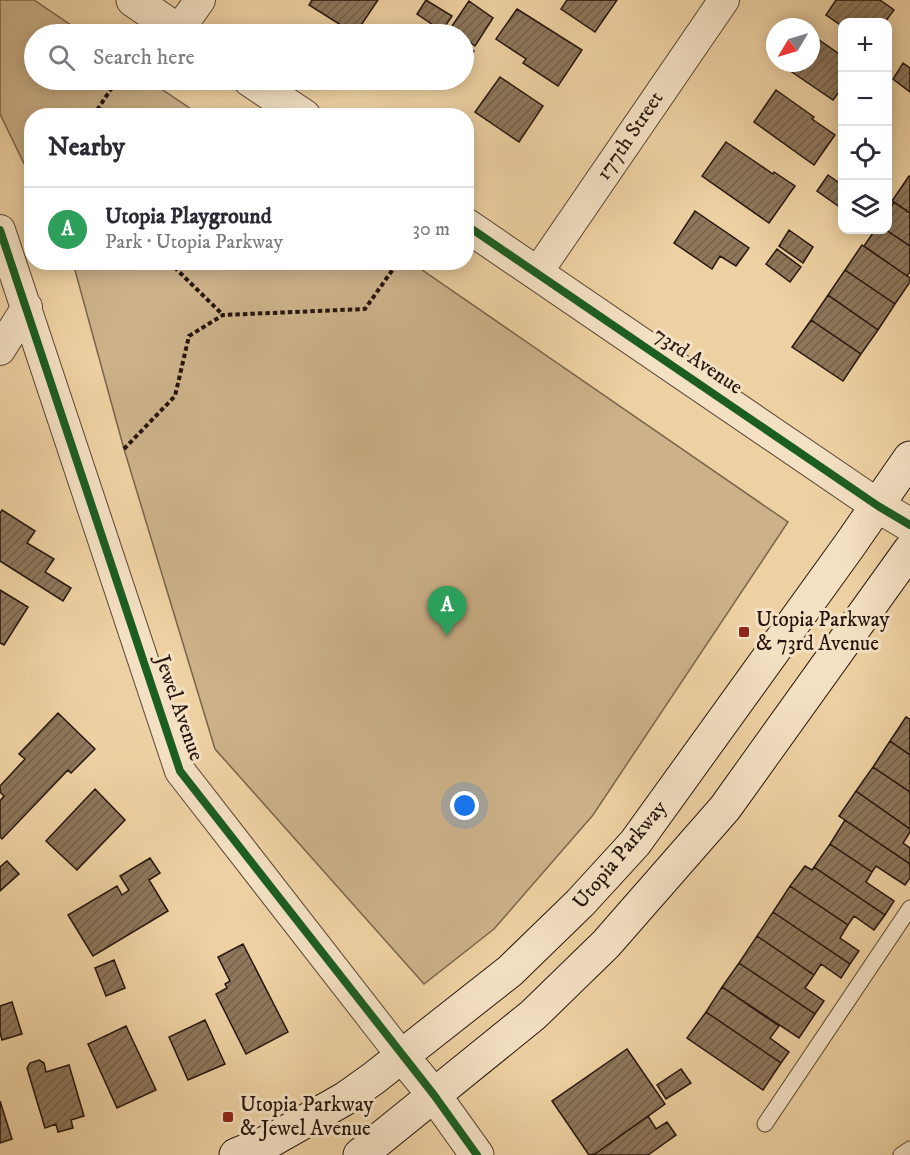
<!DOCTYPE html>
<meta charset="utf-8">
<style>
body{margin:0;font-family:"IM FELL DW Pica",serif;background:#f7f7f7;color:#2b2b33}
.controls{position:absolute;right:18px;top:18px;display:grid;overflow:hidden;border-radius:12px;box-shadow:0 3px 15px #0003}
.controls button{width:54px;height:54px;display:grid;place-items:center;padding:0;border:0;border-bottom:2px solid #e1e1e2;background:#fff;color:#2b2b33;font:30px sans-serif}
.compass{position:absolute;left:766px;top:18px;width:54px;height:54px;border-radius:50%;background:#fff;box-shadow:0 3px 15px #0003;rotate:232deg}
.you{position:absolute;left:465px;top:806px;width:21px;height:21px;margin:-15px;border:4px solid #fff;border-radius:50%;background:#1a73e8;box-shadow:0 0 0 9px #1a73e833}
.badge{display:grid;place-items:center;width:39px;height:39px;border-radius:50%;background:#1a73e8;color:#fff;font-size:20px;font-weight:700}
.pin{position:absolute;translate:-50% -50px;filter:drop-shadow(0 2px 3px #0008)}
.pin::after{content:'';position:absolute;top:32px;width:21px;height:18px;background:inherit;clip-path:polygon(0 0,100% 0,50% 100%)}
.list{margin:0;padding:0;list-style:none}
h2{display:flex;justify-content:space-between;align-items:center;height:78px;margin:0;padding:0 24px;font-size:26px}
h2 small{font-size:20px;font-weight:400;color:#7c7c81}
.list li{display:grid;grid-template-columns:39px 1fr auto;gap:18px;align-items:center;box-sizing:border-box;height:84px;padding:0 24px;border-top:2px solid #e1e1e2}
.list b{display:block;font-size:22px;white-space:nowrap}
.list p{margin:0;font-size:20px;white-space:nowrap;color:#7c7c81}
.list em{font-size:20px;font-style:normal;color:#7c7c81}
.icon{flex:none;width:33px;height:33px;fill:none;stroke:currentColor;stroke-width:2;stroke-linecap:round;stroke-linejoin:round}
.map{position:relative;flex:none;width:910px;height:1155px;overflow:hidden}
.search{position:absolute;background:#fff;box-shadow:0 3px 15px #0003;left:24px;top:24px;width:450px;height:66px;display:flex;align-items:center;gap:15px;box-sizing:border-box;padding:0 21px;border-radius:33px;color:#7c7c81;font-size:22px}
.panel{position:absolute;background:#fff;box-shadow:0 3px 15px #0003;left:24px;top:108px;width:450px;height:162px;border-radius:24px}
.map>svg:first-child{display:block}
.green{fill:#ccb189;stroke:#7a644c;stroke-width:1.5}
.building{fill:url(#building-hatch);stroke:#27160f;stroke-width:1.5}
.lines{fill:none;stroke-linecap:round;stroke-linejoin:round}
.service-casing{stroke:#594534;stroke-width:17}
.minor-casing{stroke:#594534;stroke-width:32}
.tertiary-casing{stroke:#594534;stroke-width:35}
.secondary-casing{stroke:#27160f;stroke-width:35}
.path{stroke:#27160f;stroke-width:4;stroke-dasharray:4.5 3;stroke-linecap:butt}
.service{stroke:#f4e1c3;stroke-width:15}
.minor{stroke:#f4e1c3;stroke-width:30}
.tertiary{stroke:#f4e1c3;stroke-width:33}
.secondary{stroke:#f4e1c3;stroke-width:33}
.cycleway-casing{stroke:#f4e1c3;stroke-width:11}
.cycleway{stroke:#1b5e20;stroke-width:8}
.poi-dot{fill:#8f2418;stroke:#f4e1c3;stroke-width:2}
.labels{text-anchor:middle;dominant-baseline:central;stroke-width:6;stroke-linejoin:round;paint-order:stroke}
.street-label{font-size:21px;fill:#27160f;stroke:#f4e1c3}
.poi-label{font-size:21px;fill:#27160f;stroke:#f4e1c3;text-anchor:start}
</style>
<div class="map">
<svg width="910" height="1155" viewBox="0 0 910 1155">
<defs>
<pattern id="building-hatch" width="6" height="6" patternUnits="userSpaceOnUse" patternTransform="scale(1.5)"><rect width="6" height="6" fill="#8e775b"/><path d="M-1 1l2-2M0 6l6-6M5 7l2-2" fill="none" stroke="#74614a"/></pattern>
</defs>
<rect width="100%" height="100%" fill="#eed1a2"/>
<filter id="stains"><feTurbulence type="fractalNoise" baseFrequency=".00333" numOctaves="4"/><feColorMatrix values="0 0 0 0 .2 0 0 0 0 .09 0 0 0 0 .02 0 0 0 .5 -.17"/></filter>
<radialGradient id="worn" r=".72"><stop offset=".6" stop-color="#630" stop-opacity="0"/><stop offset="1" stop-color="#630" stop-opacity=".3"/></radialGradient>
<path class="green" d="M0,0H34L84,34H34V80H148L200,115L32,116L31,178L0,114Z
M73,263H412L788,522L593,815L494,929L424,984L215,749L124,449Z"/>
<path class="building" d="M312,0H378L355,34L309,5Z
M426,0L452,16L442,31L417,14Z
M567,0H617L595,32L561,9Z
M836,0H880L894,10L885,22H842V26L826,15Z
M469,1L493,18L475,46L464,38V34H458L450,29Z
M517,9L582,50L558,86L523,63L526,59L496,39Z
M812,35L842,56V90L841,89L833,100L789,70L793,63H811Z
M464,44L474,51L464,66Z
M903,63L910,68V92L893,79Z
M500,77L543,106L519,142L475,112Z
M776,90L814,117L812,119L835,135L814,165L754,122Z
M726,142L773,174L774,172L795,186L769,223L702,176Z
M828,175L842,185V206L841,208L817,191Z
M909,176L910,177V213L892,201Z
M894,202L910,213V246L886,230H888V212Z
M695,211L749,248L736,266L720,256L712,269L674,243Z
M789,230L813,247L803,263L779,246Z
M875,230H886L910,246V272L907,276L864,246Z
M862,245L910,278V282L895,304L845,270Z
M777,249L801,267L790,282L766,264Z
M845,270L895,304L878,330L828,295Z
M828,295L878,330L861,354L811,320Z
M811,320L861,354L843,381L792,347Z
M2,510L35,531L27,543L54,559L45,572L71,588L63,601L0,561V513Z
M0,590L28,607L4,645L0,643Z
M58,713L95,749L71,773L68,770L2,839L0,837V801L4,796L0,792V786L25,759L19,754Z
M906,717L910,719V755L890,741Z
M890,741L910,755V792L873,767Z
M873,767L910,792V829L856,791Z
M95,789L125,820L77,870L46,841Z
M856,791L910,829V832L903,843L910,848V864L839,816Z
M845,820L910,864V878L905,885L876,866L872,872L830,844Z
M830,844L872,872L866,882L894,901L885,915L814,867Z
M150,858L160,873L149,880L168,911L93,956L68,915L117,886L122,895L129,890L120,876Z
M7,861L19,874L0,891V867Z
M805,866L812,870L814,867L885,915L874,930L854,916L848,925L790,886Z
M790,886L848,925L840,938L859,951L850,964L773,912Z
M773,912L850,964L841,978L821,964L814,975L757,936Z
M757,936L814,975L805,988L824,1001L815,1014L739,963Z
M243,944L288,1032L246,1054L216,994L227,988L225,984L230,981L218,957Z
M114,960L125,988L106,996L95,968Z
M739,963L815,1014L799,1038L722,987Z
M722,987L779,1026L770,1038L789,1052L781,1063L706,1012Z
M12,1002L22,1034L2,1040L0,1033V1006Z
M706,1012L781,1063L763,1090L687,1038Z
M205,1020L225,1064L188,1080L169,1037Z
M126,1026L156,1090L117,1108L88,1044Z
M627,1049L665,1104L595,1154L589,1155L552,1101Z
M39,1060L44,1063L46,1072L69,1065L84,1116L71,1120L73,1128L58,1132L56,1124L45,1128L27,1068L30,1063Z
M681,1069L691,1083L666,1099L657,1085Z
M0,1101L12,1139L0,1143Z
M648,1116L656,1129L667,1122L676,1135L648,1155H595V1154Z"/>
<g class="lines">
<defs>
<path id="service" d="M765,1124L910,908
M901,1155L910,1149"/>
<path id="minor" d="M178,31L200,0
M0,230L180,771L401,1055
M537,273L724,0
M0,350L27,307"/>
<path id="tertiary" d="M133,0L183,34
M250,80L304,116
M466,225L878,506L910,525
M401,1055L434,1095L477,1155"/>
<path id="secondary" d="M236,1155L272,1140L346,1098L374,1078L510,971L580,903L635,843L849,546L910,458
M360,1155L533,1015L606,944L725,808L910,550"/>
</defs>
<use href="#service" class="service-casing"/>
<use href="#minor" class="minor-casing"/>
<use href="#tertiary" class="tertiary-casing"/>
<use href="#secondary" class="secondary-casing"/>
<path class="path" d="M93,116L117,80
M169,262L223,315
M124,449L175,396L189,336L223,315L365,309L398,262"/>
<use href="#service" class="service"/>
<use href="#minor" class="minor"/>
<use href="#tertiary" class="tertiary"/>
<use href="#secondary" class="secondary"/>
<defs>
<path id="cycleway" d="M466,225L878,506L910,525
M0,230L180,771L434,1095L477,1155"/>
</defs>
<use href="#cycleway" class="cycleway-casing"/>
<use href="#cycleway" class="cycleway"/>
</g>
<g class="poi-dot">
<rect x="738" y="626" width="12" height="12" rx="3"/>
<rect x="222" y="1111" width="12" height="12" rx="3"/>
</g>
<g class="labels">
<g class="street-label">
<text transform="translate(630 136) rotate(-56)">177th Street</text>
<text transform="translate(698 361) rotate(34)">73rd Avenue</text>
<text transform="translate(179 708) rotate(71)">Jewel Avenue</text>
<text transform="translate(620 855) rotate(-50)">Utopia Parkway</text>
</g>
<g class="poi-label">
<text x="756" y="620">Utopia Parkway<tspan x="756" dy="24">&amp; 73rd Avenue</tspan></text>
<text x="240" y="1105">Utopia Parkway<tspan x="240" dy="24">&amp; Jewel Avenue</tspan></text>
</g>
</g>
<rect width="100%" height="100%" filter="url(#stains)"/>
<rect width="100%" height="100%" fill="url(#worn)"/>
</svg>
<div class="controls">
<button>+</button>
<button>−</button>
<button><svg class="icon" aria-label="locate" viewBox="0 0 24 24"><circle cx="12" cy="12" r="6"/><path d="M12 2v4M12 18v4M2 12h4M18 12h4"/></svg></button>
<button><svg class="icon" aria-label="layers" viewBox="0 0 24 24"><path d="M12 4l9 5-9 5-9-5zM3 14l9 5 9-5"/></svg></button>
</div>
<svg class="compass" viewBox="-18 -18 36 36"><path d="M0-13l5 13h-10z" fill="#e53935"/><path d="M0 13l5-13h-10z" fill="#7c7c81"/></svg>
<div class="you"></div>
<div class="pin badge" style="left:447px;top:636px;background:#2e9e5b">A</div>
<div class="search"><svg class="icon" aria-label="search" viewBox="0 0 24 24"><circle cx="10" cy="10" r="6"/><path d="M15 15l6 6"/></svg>Search here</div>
<section class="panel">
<h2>Nearby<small></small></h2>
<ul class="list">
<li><span class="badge" style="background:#2e9e5b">A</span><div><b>Utopia Playground</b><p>Park · Utopia Parkway</p></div><em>30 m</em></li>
</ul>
</section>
</div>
